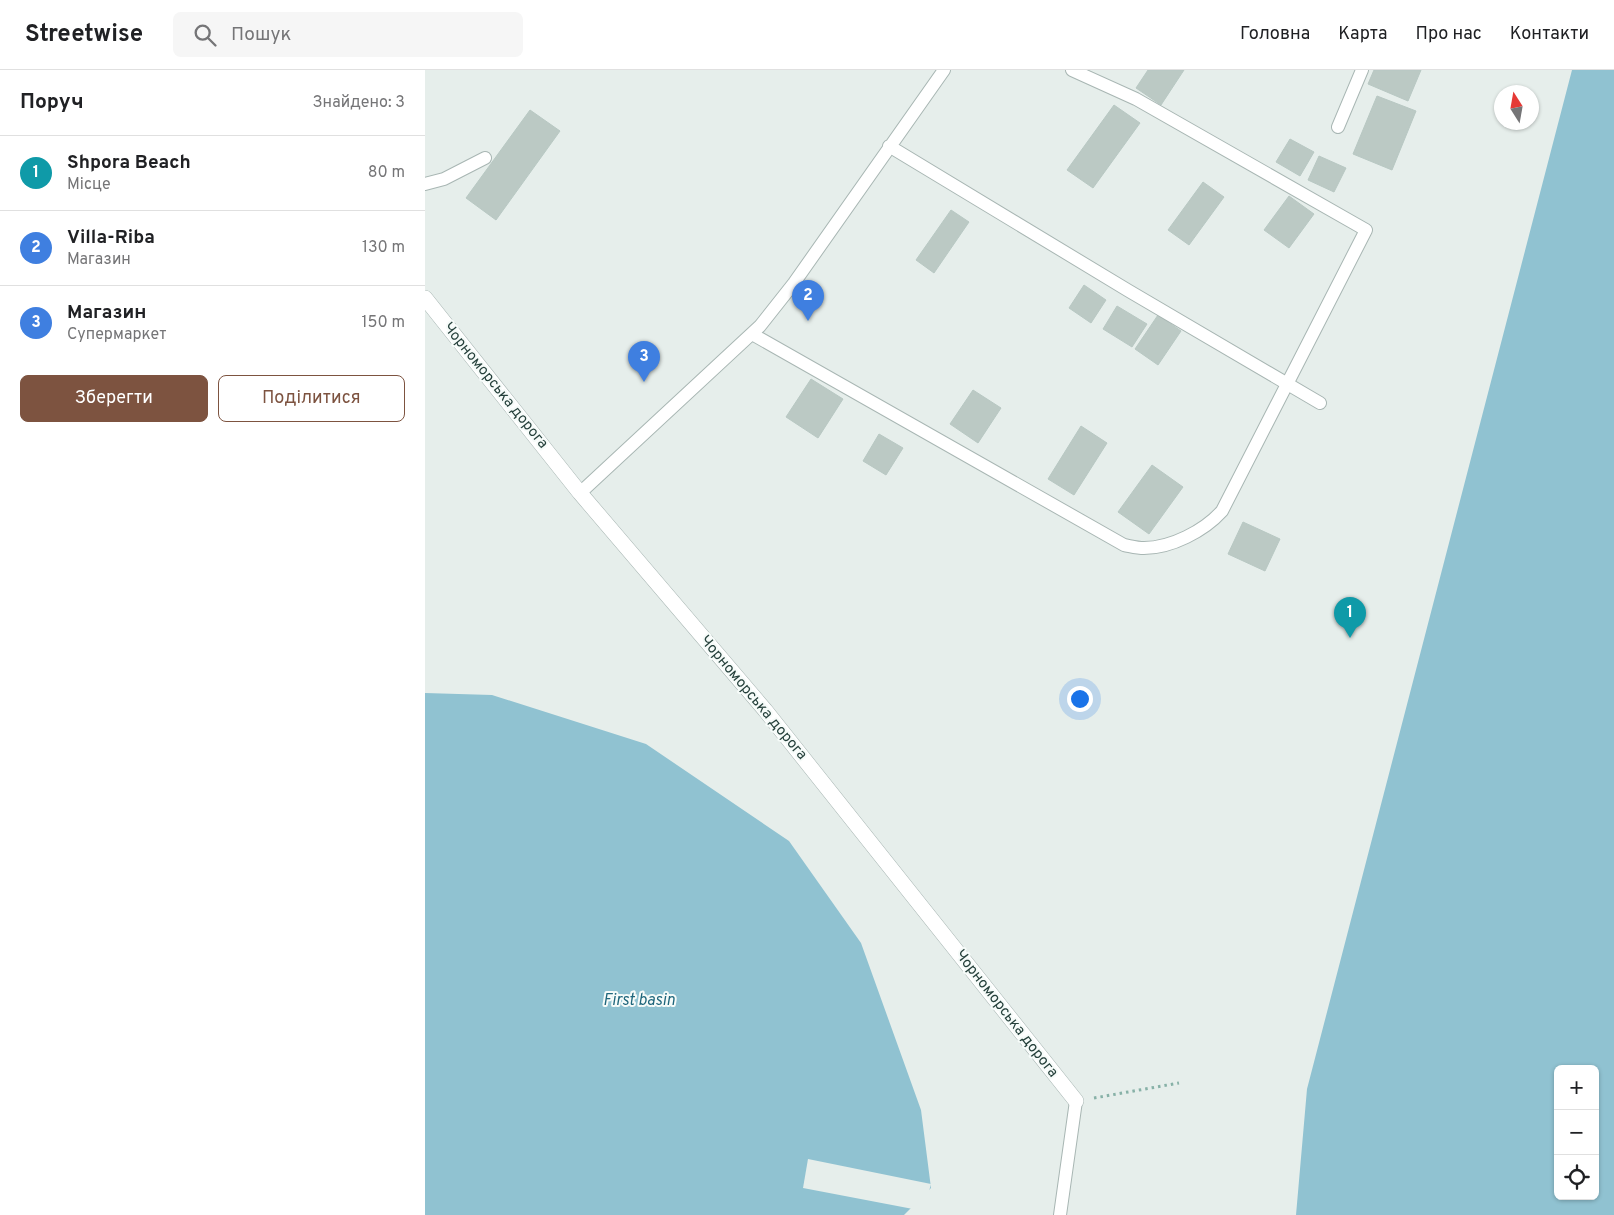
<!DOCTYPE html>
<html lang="uk">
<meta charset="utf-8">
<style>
body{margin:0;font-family:Overpass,sans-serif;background:#f6f6f6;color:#202124}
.controls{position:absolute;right:15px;bottom:15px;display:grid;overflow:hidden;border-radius:8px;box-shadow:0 1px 4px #0004}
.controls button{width:45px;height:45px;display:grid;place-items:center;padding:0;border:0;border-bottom:1px solid #e0e0e0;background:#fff;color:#202124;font:25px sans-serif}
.compass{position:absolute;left:1069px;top:15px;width:45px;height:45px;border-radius:50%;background:#fff;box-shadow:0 1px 4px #0004;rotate:349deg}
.you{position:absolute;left:654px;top:628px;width:18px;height:18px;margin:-12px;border:4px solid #fff;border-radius:50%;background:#1a73e8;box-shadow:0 0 0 8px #1a73e833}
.badge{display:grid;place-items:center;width:32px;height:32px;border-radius:50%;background:#7d5340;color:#fff;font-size:16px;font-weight:700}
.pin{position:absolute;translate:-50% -41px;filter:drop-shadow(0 1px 2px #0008)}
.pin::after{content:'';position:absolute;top:26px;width:18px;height:15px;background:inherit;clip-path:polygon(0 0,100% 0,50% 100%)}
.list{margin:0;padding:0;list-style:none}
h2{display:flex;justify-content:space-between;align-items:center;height:65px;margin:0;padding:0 20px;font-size:21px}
h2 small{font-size:16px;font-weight:400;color:#757577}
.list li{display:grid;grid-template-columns:32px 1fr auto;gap:15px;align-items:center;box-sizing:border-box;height:75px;padding:0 20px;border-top:1px solid #e0e0e0}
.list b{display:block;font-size:19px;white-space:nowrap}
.list p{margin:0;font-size:16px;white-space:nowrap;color:#757577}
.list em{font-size:16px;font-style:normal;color:#757577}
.actions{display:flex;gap:10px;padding:15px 20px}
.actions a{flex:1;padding:11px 0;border:1px solid #7d5340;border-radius:8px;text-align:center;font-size:18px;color:#7d5340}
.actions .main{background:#7d5340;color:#fff}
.icon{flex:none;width:28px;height:28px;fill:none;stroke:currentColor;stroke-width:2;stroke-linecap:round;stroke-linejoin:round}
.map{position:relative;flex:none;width:1189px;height:1145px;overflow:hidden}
header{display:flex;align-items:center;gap:30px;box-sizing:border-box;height:70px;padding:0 25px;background:#fff;border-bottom:1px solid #e0e0e0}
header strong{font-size:24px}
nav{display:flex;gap:28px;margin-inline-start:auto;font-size:18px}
.search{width:350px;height:45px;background:#f6f6f6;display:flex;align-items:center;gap:12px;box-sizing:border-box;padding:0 18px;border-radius:8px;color:#757577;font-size:19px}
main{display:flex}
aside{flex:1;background:#fff}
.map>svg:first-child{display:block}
.water{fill:#90c2d1;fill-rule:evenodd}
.pier{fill:#e6eeeb}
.building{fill:#bbc9c4;stroke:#b8c8c3}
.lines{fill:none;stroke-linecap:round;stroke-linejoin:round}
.lane-casing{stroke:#a8b6b3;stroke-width:14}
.street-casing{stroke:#a8b6b3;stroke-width:16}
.path{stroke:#87b1a7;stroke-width:3;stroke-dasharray:2.5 4;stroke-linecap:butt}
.lane{stroke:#fff;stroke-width:12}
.street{stroke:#fff;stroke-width:15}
.labels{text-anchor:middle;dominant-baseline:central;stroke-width:4;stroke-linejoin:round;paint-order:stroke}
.street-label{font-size:15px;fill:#25403b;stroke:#f6fbf9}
.water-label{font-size:16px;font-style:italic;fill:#1f667c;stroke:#f6fbf9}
</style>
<header>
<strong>Streetwise</strong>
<div class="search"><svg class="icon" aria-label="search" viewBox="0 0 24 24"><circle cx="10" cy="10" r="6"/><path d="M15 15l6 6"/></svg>Пошук</div>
<nav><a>Головна</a><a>Карта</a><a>Про нас</a><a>Контакти</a></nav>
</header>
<main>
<aside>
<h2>Поруч<small>Знайдено: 3</small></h2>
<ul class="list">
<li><span class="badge" style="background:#0f9aa8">1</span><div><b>Shpora Beach</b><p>Місце</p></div><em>80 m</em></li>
<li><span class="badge" style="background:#3f7fe0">2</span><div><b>Villa-Riba</b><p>Магазин</p></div><em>130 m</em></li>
<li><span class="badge" style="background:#3f7fe0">3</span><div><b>Магазин</b><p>Супермаркет</p></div><em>150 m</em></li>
</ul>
<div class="actions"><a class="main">Зберегти</a><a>Поділитися</a></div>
</aside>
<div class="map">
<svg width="1189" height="1145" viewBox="0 0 1189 1145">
<rect width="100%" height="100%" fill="#e6eeeb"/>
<path class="water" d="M1147,0H1189V1145H871L882,1019ZM1133,999H1170V1126H1133Z
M0,623L67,625L221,674L364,771L436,873L496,1040L506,1118L479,1145H0Z"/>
<path class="pier" d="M383,1089L506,1114L503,1125L488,1139L378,1118Z"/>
<path class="building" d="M723,0H759L736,35L711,18Z
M949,0H996L983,31L943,14Z
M952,26L991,41L967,100L928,84Z
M689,35L715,53L668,118L642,100Z
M105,40L135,61L71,150L41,128Z
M865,69L889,82L875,106L851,92Z
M894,86L921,98L909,122L883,110Z
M778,112L799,127L764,175L743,160Z
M864,126L889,144L864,178L839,160Z
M526,140L544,152L509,203L491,190Z
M659,215L681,230L666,253L644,238Z
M692,236L722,254L707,277L678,259Z
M733,245L756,261L733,295L710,279Z
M386,309L418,329L393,368L361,347Z
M548,320L576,338L553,373L525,354Z
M656,356L682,373L649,425L623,409Z
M454,364L478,378L461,405L438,391Z
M727,395L758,417L724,464L693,442Z
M818,452L855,469L840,501L803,484Z"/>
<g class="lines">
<defs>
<path id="lane" d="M913,57L937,0
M464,76L704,221L895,333
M0,114L19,109L60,88
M327,264L699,475C705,476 712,478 719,478C746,478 779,461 797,441L941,160L711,29L647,0
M155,423L335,256L369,213L519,0
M635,1145L651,1031"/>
<path id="street" d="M0,228L155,423L340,640L651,1031"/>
</defs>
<use href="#lane" class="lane-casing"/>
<use href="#street" class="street-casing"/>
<path class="path" d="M669,1028L754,1013"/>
<use href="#lane" class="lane"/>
<use href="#street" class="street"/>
</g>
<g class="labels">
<g class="street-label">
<text transform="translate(70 316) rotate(51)">Чорноморська дорога</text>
<text transform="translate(328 628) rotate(50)">Чорноморська дорога</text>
<text transform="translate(581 944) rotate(52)">Чорноморська дорога</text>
</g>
<g class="water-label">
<text x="214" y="931">First basin</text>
</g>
</g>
</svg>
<div class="controls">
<button>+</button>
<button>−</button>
<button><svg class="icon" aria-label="locate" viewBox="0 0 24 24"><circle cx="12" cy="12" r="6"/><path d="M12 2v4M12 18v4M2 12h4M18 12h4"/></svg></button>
</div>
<svg class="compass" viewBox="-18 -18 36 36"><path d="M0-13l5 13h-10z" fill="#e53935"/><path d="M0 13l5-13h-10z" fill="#757577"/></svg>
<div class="you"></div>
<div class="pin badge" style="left:925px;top:568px;background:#0f9aa8">1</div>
<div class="pin badge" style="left:383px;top:251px;background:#3f7fe0">2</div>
<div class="pin badge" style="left:219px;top:312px;background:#3f7fe0">3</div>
</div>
</main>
